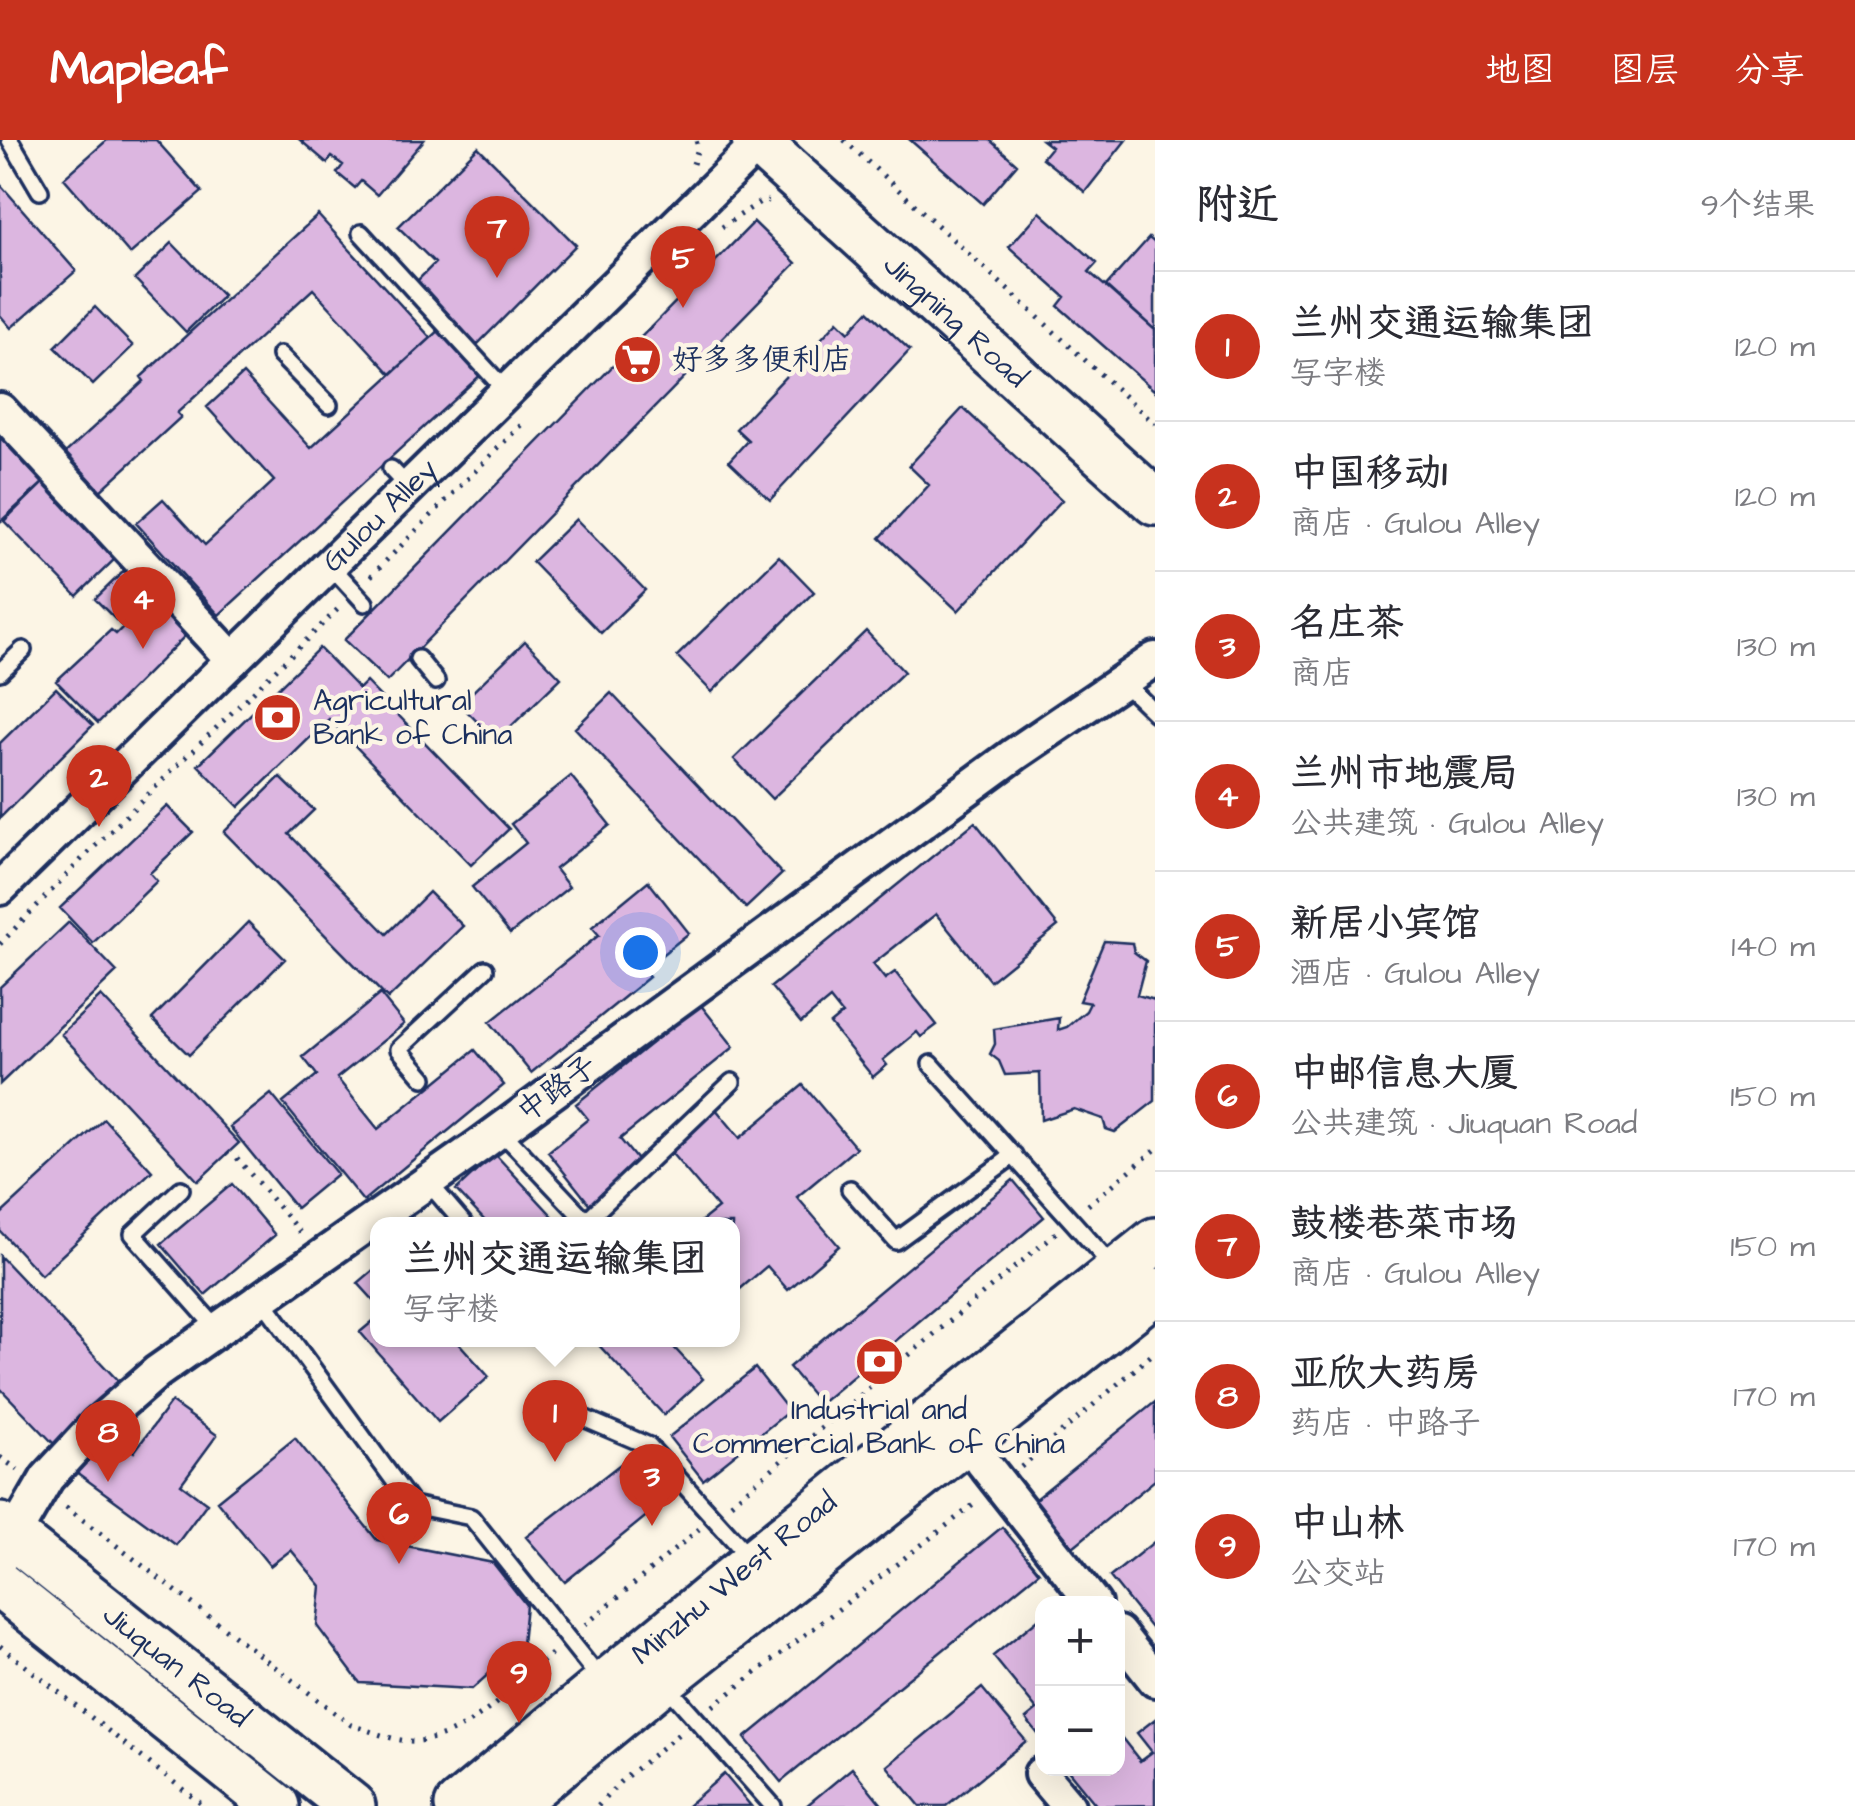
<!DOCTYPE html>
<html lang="zh">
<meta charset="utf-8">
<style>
body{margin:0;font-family:"Architects Daughter","LXGW WenKai TC",sans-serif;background:#f7f7f7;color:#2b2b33}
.controls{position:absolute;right:30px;bottom:30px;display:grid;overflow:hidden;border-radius:20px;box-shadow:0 10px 40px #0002}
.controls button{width:90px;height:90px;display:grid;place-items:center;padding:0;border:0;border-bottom:2px solid #e1e1e2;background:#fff;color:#2b2b33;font:50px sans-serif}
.you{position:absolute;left:640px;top:812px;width:35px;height:35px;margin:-25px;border:8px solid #fff;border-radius:50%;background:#1a73e8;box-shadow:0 0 0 15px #1a73e833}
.badge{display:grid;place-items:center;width:65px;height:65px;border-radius:50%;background:#c8321e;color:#fff;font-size:32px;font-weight:700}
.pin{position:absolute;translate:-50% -82px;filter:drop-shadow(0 2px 5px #0008)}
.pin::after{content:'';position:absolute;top:52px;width:35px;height:30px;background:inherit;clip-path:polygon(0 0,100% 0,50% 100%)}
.popup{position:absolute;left:370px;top:1077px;width:370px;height:130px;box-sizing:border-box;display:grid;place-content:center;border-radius:20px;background:#fff;filter:drop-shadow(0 2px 8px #0005);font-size:32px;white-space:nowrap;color:#7c7c81}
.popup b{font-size:38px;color:#2b2b33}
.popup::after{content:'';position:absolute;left:50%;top:100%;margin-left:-20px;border:20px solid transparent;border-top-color:#fff}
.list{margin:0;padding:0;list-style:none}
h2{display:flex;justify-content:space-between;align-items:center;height:130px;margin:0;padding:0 40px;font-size:42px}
h2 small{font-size:32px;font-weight:400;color:#7c7c81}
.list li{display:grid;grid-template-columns:65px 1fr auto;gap:30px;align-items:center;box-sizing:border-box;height:150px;padding:0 40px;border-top:2px solid #e1e1e2}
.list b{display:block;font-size:38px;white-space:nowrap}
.list p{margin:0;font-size:32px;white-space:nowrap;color:#7c7c81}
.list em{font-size:32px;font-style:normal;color:#7c7c81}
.map{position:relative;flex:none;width:1155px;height:1666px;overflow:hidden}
header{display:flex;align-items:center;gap:60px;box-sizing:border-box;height:140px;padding:0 50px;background:#c8321e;color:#fff}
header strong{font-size:48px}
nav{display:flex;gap:55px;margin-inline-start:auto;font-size:35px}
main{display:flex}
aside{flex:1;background:#fff}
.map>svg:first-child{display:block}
.building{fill:#dcb6e0;stroke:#1b2f5e;stroke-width:2.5}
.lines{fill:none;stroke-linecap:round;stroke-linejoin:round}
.lane-casing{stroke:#1b2f5e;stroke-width:22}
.street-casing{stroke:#1b2f5e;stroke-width:40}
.secondary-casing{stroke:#1b2f5e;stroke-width:52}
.path{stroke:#1b2f5e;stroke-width:5;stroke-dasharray:2.5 8;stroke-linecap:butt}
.lane{stroke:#fcf5e5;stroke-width:15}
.street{stroke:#fcf5e5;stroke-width:32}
.secondary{stroke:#fcf5e5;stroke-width:45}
.labels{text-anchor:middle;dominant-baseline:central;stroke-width:9;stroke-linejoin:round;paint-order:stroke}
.street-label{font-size:30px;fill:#1b2f5e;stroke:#fcf5e5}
.poi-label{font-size:30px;fill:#1b2f5e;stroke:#fcf5e5;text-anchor:start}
</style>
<header>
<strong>Mapleaf</strong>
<nav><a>地图</a><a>图层</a><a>分享</a></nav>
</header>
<main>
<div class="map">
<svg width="1155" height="1666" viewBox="0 0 1155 1666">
<rect width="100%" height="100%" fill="#fcf5e5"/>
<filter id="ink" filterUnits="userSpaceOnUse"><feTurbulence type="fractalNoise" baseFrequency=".01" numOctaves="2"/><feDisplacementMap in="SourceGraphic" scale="20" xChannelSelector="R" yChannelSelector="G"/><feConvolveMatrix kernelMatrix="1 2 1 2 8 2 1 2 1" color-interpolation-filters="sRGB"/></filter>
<g filter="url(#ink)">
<path class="building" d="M107,0H156L202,52L130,114L64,38Z
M300,0H424L377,55L361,41L355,48L337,33L343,25L332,17L327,23Z
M910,0H990L1017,24L983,64Z
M1042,0H1126L1085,52L1042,18L1051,7Z
M478,7L576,105L475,207L413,145L435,123L398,87Z
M0,44L76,131L11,188L0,175Z
M1040,72L1097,123L1089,132L1155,190V251L1058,166L1065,157L1009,107Z
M318,75L431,198L391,234L313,149L177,273L181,277L97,354L62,316L144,241L141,237Z
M754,82L796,123L387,541L344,500Z
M1149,98L1155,103V190L1106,146Z
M172,103L223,156L186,192L135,139Z
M95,167L133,206L93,245L55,207Z
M868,171L910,210L770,360L729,321L748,300L736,289L838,181L849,192Z
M443,187L484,232L219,475L136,383L163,359L205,405L274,341L207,267L243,234L311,308Z
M963,268L1062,360L958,471L880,398L929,345L909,326Z
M0,296L44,342L0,382Z
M44,342L117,417L77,456L4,381Z
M576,379L645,450L601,493L532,422Z
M779,416L814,452L712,552L677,516Z
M127,428L190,491L98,583L56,541L111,490L116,494L123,487L95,459Z
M866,491L904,532L772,659L734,619Z
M525,501L561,538L496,601L460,564Z
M319,508L359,549L366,542L509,689L471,725L329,579L239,667L198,625Z
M56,548L93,585L0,678V603Z
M611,553L782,734L746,768L575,588Z
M571,636L610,685L555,729L569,747L510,794L472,747L526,703L511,684Z
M280,637L314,670L289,694L387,794L429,752L463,786L388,859L224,692Z
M167,666L193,692L150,733L157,741L93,803L60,768Z
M975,682L1058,786L990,841L936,774L873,824L885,839L895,832L937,885L921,897L917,892L883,920L887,925L873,937L830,884L842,874L830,859L801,883L771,847Z
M648,741L689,793L643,830L649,837L531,933L490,882L599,795L592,787Z
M69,782L117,832L0,944V847Z
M248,782L285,819L189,915L152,879Z
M1104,801L1132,803L1134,812L1146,821L1137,855L1155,860V961L1115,992L1106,989L1103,979L1074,969L1041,980L1040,933L1005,935L999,921L990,914L995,904L994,889L1059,878L1058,890L1067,887L1086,871L1090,863L1079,861Z
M380,854L404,884L337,938L378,989L475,910L504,945L363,1061L283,963L317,935L303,917Z
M101,856L239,1003L198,1041L61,894Z
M700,864L734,907L620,999L641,1025L591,1066L548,1012L588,979L576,964Z
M803,945L856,1008L797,1057L839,1106L788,1150L767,1126L732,1156V1084H698L718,1068L667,1008L715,968L740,998Z
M271,954L337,1034L296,1068L230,987Z
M104,979L152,1031L41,1135L0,1091V1075Z
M495,1014L560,1084H488L456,1050Z
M1013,1040L1044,1077L820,1264L789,1227Z
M232,1044L275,1095L205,1155L161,1104Z
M0,1116L121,1244L56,1306L0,1248Z
M378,1126V1165L358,1143Z
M378,1177V1200H456L489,1237L438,1282L360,1192Z
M594,1200H667L703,1239L664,1275Z
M755,1228L789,1271L703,1340L669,1297Z
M171,1262L217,1295L181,1344L207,1363L176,1405L76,1332L105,1291L134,1312Z
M1155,1262V1340L1073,1407L1034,1360Z
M295,1298L377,1400L493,1423L526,1465L522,1504L472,1549L360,1543L317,1486L321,1446L291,1410L270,1426L217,1361Z
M636,1312L675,1353L565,1442L526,1397Z
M1002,1387L1039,1432L781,1642L745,1598Z
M1155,1401V1493L1110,1437Z
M1042,1476V1599L1026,1579L1037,1570L993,1516Z
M982,1548L1026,1601L946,1666H920L887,1626Z
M1155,1579V1665L1097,1666L1066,1628H1118V1593L1140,1621L1152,1612L1137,1593Z
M852,1628L883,1666H806Z
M724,1634L751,1666H687Z"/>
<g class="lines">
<defs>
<path id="lane" d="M10,0L40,51
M361,93L507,252
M280,215L329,265
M391,329L409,348
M330,425L365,463
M418,519L436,541
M0,532L23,510
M1122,541L1155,573
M931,924L1115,1129
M424,938L399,909L485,829
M500,990L586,1081L732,942
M428,1042L464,1084
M181,1049L133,1094L218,1190
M850,1049L896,1101L1014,1015
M262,1159L412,1365L471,1377L603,1543
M586,1279L649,1306L751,1419
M665,1544L773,1666"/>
<g id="street">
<path d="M0,270L233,520"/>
<path id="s1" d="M0,748L759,4"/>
<path d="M966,1301L1094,1464"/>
<path d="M0,1419L47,1338L97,1284L157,1232L480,1005L1015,614L1155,519"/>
<path d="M1118,1493L1155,1540"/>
<path d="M1041,1634L1068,1666"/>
</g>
<g id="secondary">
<path id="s2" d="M755,0L1155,362"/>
<path id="s3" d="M0,1386L352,1666"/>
<path d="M0,1445L276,1666"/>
<path id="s4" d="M458,1666L753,1422L1155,1101"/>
<path d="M510,1666L662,1541L1155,1151"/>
</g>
</defs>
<use href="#lane" class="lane-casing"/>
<use href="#street" class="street-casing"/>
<use href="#secondary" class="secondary-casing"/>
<path class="path" d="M844,0L1155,284
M693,24L698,8L696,0
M722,87L760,62L768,61
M371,436L522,284
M0,804L82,719L342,465
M237,1018L303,1096
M1088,1065L1155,1010
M0,1317L18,1330
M1021,1327L1155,1212
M731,1363L1057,1092
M66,1367L351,1585C372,1591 397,1603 419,1601C473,1595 514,1545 554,1512
M585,1485L699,1389
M0,1506L204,1666
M713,1566L977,1362
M598,1666L620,1642L681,1592"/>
<use href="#lane" class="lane"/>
<use href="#street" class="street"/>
<use href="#secondary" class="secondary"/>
</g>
</g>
<defs>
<symbol id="supermarket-disc" viewBox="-11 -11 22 22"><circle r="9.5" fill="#c8321e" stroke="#fcf5e5"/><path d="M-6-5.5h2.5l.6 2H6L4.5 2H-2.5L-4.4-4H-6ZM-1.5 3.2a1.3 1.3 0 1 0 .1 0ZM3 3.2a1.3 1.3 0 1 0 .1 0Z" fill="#fff"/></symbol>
<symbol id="bank-disc" viewBox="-11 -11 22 22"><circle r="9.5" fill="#c8321e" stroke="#fcf5e5"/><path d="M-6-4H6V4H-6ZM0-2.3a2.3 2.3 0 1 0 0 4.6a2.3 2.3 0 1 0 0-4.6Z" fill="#fff"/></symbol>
</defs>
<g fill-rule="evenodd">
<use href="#supermarket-disc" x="610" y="192" width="55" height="55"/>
<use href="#bank-disc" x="250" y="550" width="55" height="55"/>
<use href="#bank-disc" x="852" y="1194" width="55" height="55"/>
</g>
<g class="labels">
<g class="street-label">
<text stroke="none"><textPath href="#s2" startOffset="270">Jingning Road</textPath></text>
<text stroke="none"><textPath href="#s1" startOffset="532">Gulou Alley</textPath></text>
<text transform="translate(557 949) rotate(-36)">中路子</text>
<text stroke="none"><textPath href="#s4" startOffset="358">Minzhu West Road</textPath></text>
<text stroke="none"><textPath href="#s3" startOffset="225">Jiuquan Road</textPath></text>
</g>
<g class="poi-label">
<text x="672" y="220">好多多便利店</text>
<text x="313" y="561">Agricultural<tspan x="313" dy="34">Bank of China</tspan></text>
<text x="879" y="1270" text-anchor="middle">Industrial and<tspan x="879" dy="34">Commercial Bank of China</tspan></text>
</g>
</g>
</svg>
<div class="controls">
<button>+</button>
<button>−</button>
</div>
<div class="you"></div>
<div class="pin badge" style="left:555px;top:1322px">1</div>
<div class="popup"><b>兰州交通运输集团</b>写字楼</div>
<div class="pin badge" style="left:99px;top:687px">2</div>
<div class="pin badge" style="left:652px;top:1386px">3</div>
<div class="pin badge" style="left:143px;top:509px">4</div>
<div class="pin badge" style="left:683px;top:168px">5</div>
<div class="pin badge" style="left:399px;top:1424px">6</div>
<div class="pin badge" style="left:497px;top:138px">7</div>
<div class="pin badge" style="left:108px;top:1342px">8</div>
<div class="pin badge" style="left:519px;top:1583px">9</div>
</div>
<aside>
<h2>附近<small>9个结果</small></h2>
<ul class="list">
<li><span class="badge">1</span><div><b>兰州交通运输集团</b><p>写字楼</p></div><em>120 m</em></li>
<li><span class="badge">2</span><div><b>中国移动1</b><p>商店 · Gulou Alley</p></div><em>120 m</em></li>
<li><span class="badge">3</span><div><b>名庄茶</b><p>商店</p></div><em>130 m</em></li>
<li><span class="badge">4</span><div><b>兰州市地震局</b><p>公共建筑 · Gulou Alley</p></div><em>130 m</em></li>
<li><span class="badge">5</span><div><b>新居小宾馆</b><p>酒店 · Gulou Alley</p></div><em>140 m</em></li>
<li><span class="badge">6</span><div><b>中邮信息大厦</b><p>公共建筑 · Jiuquan Road</p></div><em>150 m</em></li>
<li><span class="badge">7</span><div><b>鼓楼巷菜市场</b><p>商店 · Gulou Alley</p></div><em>150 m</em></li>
<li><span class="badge">8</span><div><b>亚欣大药房</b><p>药店 · 中路子</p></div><em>170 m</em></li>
<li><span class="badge">9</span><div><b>中山林</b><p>公交站</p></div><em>170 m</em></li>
</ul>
</aside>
</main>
